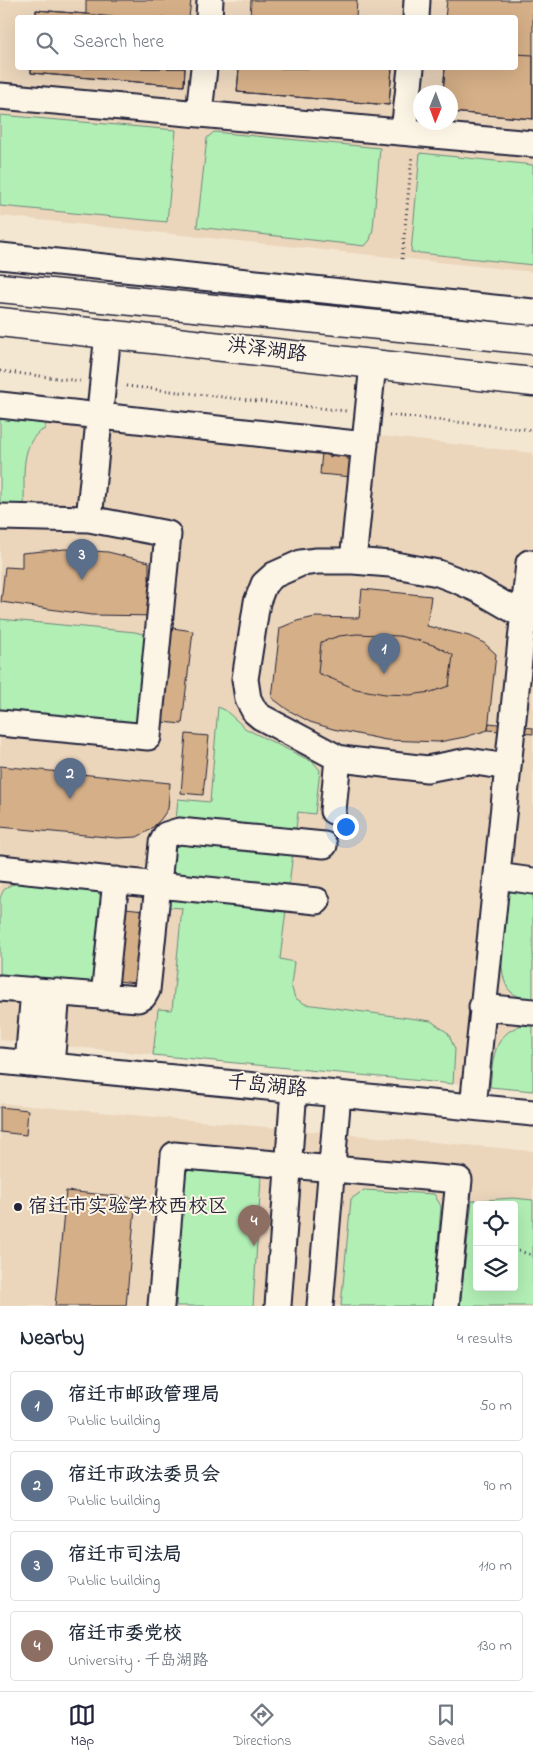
<!DOCTYPE html>
<meta charset="utf-8">
<style>
body{margin:0;font-family:"Indie Flower","LXGW WenKai TC",sans-serif;background:#f2f2f3;color:#1f2937}
.controls{position:absolute;right:15px;bottom:15px;display:grid;overflow:hidden;border-radius:5px;box-shadow:0 5px 20px #0002}
.controls button{width:45px;height:45px;display:grid;place-items:center;padding:0;border:0;border-bottom:1px solid #e0e1e3;background:#fff;color:#1f2937;font:25px sans-serif}
.compass{position:absolute;left:413px;top:85px;width:45px;height:45px;border-radius:50%;background:#fff;box-shadow:0 5px 20px #0002;rotate:181deg}
.you{position:absolute;left:345px;top:826px;width:18px;height:18px;margin:-12px;border:4px solid #fff;border-radius:50%;background:#1a73e8;box-shadow:0 0 0 8px #1a73e833}
.badge{display:grid;place-items:center;width:32px;height:32px;border-radius:50%;background:#22223b;color:#fff;font-size:16px;font-weight:700}
.pin{position:absolute;translate:-50% -41px;filter:drop-shadow(0 1px 2px #0008)}
.pin::after{content:'';position:absolute;top:26px;width:18px;height:15px;background:inherit;clip-path:polygon(0 0,100% 0,50% 100%)}
.list{margin:0;padding:0;list-style:none}
h2{display:flex;justify-content:space-between;align-items:center;height:65px;margin:0;padding:0 20px;font-size:21px}
h2 small{font-size:16px;font-weight:400;color:#747a83}
.list li{display:grid;grid-template-columns:32px 1fr auto;gap:15px;align-items:center;box-sizing:border-box;height:70px;margin:0 10px 10px;padding:0 10px;border:1px solid #e0e1e3;border-radius:5px}
.list b{display:block;font-size:19px;white-space:nowrap}
.list p{margin:0;font-size:16px;white-space:nowrap;color:#747a83}
.list em{font-size:16px;font-style:normal;color:#747a83}
.icon{flex:none;width:28px;height:28px;fill:none;stroke:currentColor;stroke-width:2;stroke-linecap:round;stroke-linejoin:round}
.map{position:relative;flex:none;width:533px;height:1306px;overflow:hidden}
.search{position:absolute;background:#fff;box-shadow:0 5px 20px #0002;left:15px;right:15px;top:15px;height:55px;display:flex;align-items:center;gap:12px;box-sizing:border-box;padding:0 18px;border-radius:5px;color:#747a83;font-size:19px}
.sheet{height:385px;background:#fff}
nav{display:flex;justify-content:space-around;align-items:center;box-sizing:border-box;height:70px;border-top:1px solid #e0e1e3;background:#fff;font-size:14px;color:#747a83}
nav a{display:grid;justify-items:center;gap:2px}
nav .on{color:#22223b}
.map>svg:first-child{display:block}
.built{fill:#ebd6bc;fill-rule:evenodd}
.green{fill:#b2efb5;stroke:#6a8878;fill-rule:evenodd}
.building{fill:#d5af87;stroke:#22223b}
.lines{fill:none;stroke-linecap:round;stroke-linejoin:round}
.minor-casing{stroke:#22223b;stroke-width:29}
.major-casing{stroke:#22223b;stroke-width:31}
.path{stroke:#22223b;stroke-width:3;stroke-dasharray:1 4;stroke-linecap:butt}
.minor{stroke:#fcf5e5;stroke-width:25}
.major{stroke:#fcf5e5;stroke-width:28}
.poi-dot{fill:#22223b;stroke:#fcf5e5;stroke-width:2}
.labels{text-anchor:middle;dominant-baseline:central;stroke-width:4;stroke-linejoin:round;paint-order:stroke}
.street-label{font-size:20px;fill:#22223b;stroke:#fcf5e5}
.poi-label{font-size:20px;fill:#22223b;stroke:#fcf5e5;text-anchor:start}
</style>
<div class="map">
<svg width="533" height="1306" viewBox="0 0 533 1306">
<rect width="100%" height="100%" fill="#f4e7d2"/>
<filter id="ink" filterUnits="userSpaceOnUse"><feTurbulence type="fractalNoise" baseFrequency=".02" numOctaves="2"/><feDisplacementMap in="SourceGraphic" scale="10" xChannelSelector="R" yChannelSelector="G"/><feConvolveMatrix kernelMatrix="1 2 1 2 8 2 1 2 1" color-interpolation-filters="sRGB"/></filter>
<g filter="url(#ink)">
<path class="built" d="M0,0H533V272L0,216ZM18,18H516V68H18ZM420,92H450V122H420Z
M0,393L533,453V1091L0,1040Z
M0,1103L533,1151V1306H0ZM477,1205H514V1287H477Z"/>
<path class="green" d="M0,115L176,130L167,222L0,206Z
M214,132L380,148L373,229L370,240L365,246L197,227L207,138Z
M420,153L533,165V265L411,252Z
M0,393L47,398L45,429C41,431 37,433 35,436C20,453 25,484 24,506L0,504Z
M0,619L135,632L143,634L145,641L136,727L0,713Z
M218,707L225,710L246,729L313,762L320,770L315,814L298,812L280,959L294,962L291,985L295,998L305,1004L431,1021L448,1033L455,1049L453,1084L153,1055L158,1009L172,1010L182,908L168,907L178,799L210,802Z
M19,883L97,892L101,896L102,902L97,971L93,979L86,984L0,976V898C4,887 8,885 19,883Z
M533,886V999C525,999 518,997 511,992C494,977 505,919 507,897C513,886 522,886 533,886Z
M522,1025L533,1026V1091L490,1087C493,1060 492,1035 522,1025Z
M194,1164L245,1169L261,1178L253,1306H176L185,1169Z
M364,1190L434,1194L441,1206L433,1306H341L351,1199Z
M513,1198L533,1200V1306H460L472,1201ZM477,1205H514V1287H477Z"/>
<path class="building" d="M86,0H191L189,18H36V10L86,14Z
M251,0H357L356,18H250Z
M447,0H533V119L450,112V92H443L445,68H516V18H445Z
M36,10L86,14L122,18H36Z
M516,54L533,55V119L450,112V92H443L445,68H516Z
M31,68H185L184,86L31,73Z
M31,68H185L184,86L31,73Z
M239,68H392L389,105L237,92Z
M239,68H392L389,105L237,92Z
M322,452L331,457L332,454L348,456L347,459L354,460L352,477L320,474Z
M65,549L108,552L149,562V580H161L159,616L91,615L1,602L5,567L22,568V553Z
M362,589L431,596L427,626L469,636L484,643L496,654L488,730L465,737L439,742L386,740L333,729L310,722L288,710L272,698L280,628L297,621L315,617L359,618Z
M172,628L193,631L182,724L162,722Z
M357,634L399,636L420,641L436,646L453,655L449,686L431,692L410,695L385,694L356,689L318,673L321,642L339,636Z
M489,723L533,728V734L488,730Z
M186,734L209,736L203,795L181,793Z
M0,766L170,783L168,809L161,819L150,830L137,837L117,838L0,827Z
M126,908L144,910L135,983L118,981Z
M0,1107L28,1110L26,1135L0,1132Z
M66,1191L136,1198L126,1306H55Z"/>
<g class="lines">
<defs>
<path id="minor" d="M209,18L210,0
M416,18L417,0
M0,96L533,144
M199,113L204,68
M404,132L411,68
M0,256L533,312
M0,405L365,445
M0,517L89,519L168,534L148,737L0,723
M89,519L108,333
M353,561L373,364
M508,767L468,761L427,769L349,760L338,758L261,717L255,712L248,699L245,679L257,602L264,584L274,575L301,563L317,561H353L390,564L438,573L459,581L477,589L533,621
M333,811L338,758
M0,868L158,885L147,990L143,997L138,999L0,988
M497,876L533,881
M317,901L158,885L162,843L166,835L179,831L324,845
M104,997L116,880
M482,1007L533,1012
M0,1061L533,1113
M28,1064L34,990
M51,1066L57,992
M473,1107L529,563L533,564
M161,1306L174,1155L459,1180L446,1306
M278,1306L294,1089
M320,1306L338,1094"/>
<path id="major" d="M0,288L533,340
M0,322L533,382"/>
</defs>
<use href="#minor" class="minor-casing"/>
<use href="#major" class="major-casing"/>
<path class="path" d="M402,259L412,155
M0,371L80,381
M126,386L346,411
M389,415L533,430
M514,1250L533,1255"/>
<use href="#minor" class="minor"/>
<use href="#major" class="major"/>
</g>
</g>
<circle class="poi-dot" cx="18" cy="1207" r="5"/>
<g class="labels">
<g class="street-label">
<text transform="translate(267 351) rotate(7)">洪泽湖路</text>
<text transform="translate(267 1087) rotate(6)">千岛湖路</text>
</g>
<g class="poi-label">
<text x="28" y="1207">宿迁市实验学校西校区</text>
</g>
</g>
</svg>
<div class="controls">
<button><svg class="icon" aria-label="locate" viewBox="0 0 24 24"><circle cx="12" cy="12" r="6"/><path d="M12 2v4M12 18v4M2 12h4M18 12h4"/></svg></button>
<button><svg class="icon" aria-label="layers" viewBox="0 0 24 24"><path d="M12 4l9 5-9 5-9-5zM3 14l9 5 9-5"/></svg></button>
</div>
<svg class="compass" viewBox="-18 -18 36 36"><path d="M0-13l5 13h-10z" fill="#e53935"/><path d="M0 13l5-13h-10z" fill="#747a83"/></svg>
<div class="you"></div>
<div class="pin badge" style="left:384px;top:674px;background:#5c6f8a">1</div>
<div class="pin badge" style="left:70px;top:799px;background:#5c6f8a">2</div>
<div class="pin badge" style="left:82px;top:580px;background:#5c6f8a">3</div>
<div class="pin badge" style="left:254px;top:1246px;background:#8d6e63">4</div>
<div class="search"><svg class="icon" aria-label="search" viewBox="0 0 24 24"><circle cx="10" cy="10" r="6"/><path d="M15 15l6 6"/></svg>Search here</div>
</div>
<section class="sheet">
<h2>Nearby<small>4 results</small></h2>
<ul class="list">
<li><span class="badge" style="background:#5c6f8a">1</span><div><b>宿迁市邮政管理局</b><p>Public building</p></div><em>50 m</em></li>
<li><span class="badge" style="background:#5c6f8a">2</span><div><b>宿迁市政法委员会</b><p>Public building</p></div><em>90 m</em></li>
<li><span class="badge" style="background:#5c6f8a">3</span><div><b>宿迁市司法局</b><p>Public building</p></div><em>110 m</em></li>
<li><span class="badge" style="background:#8d6e63">4</span><div><b>宿迁市委党校</b><p>University · 千岛湖路</p></div><em>130 m</em></li>
</ul>
</section>
<nav>
<a class="on"><svg class="icon" aria-label="map" viewBox="0 0 24 24"><path d="M3 6l6-2 6 2 6-2v14l-6 2-6-2-6 2zM9 4v14M15 6v14"/></svg>Map</a>
<a><svg class="icon" aria-label="directions" viewBox="0 0 24 24"><path d="M12 3l9 9-9 9-9-9zM9 14v-3h6M13 9l2 2-2 2"/></svg>Directions</a>
<a><svg class="icon" aria-label="saved" viewBox="0 0 24 24"><path d="M7 4h10v16l-5-4-5 4z"/></svg>Saved</a>
</nav>
